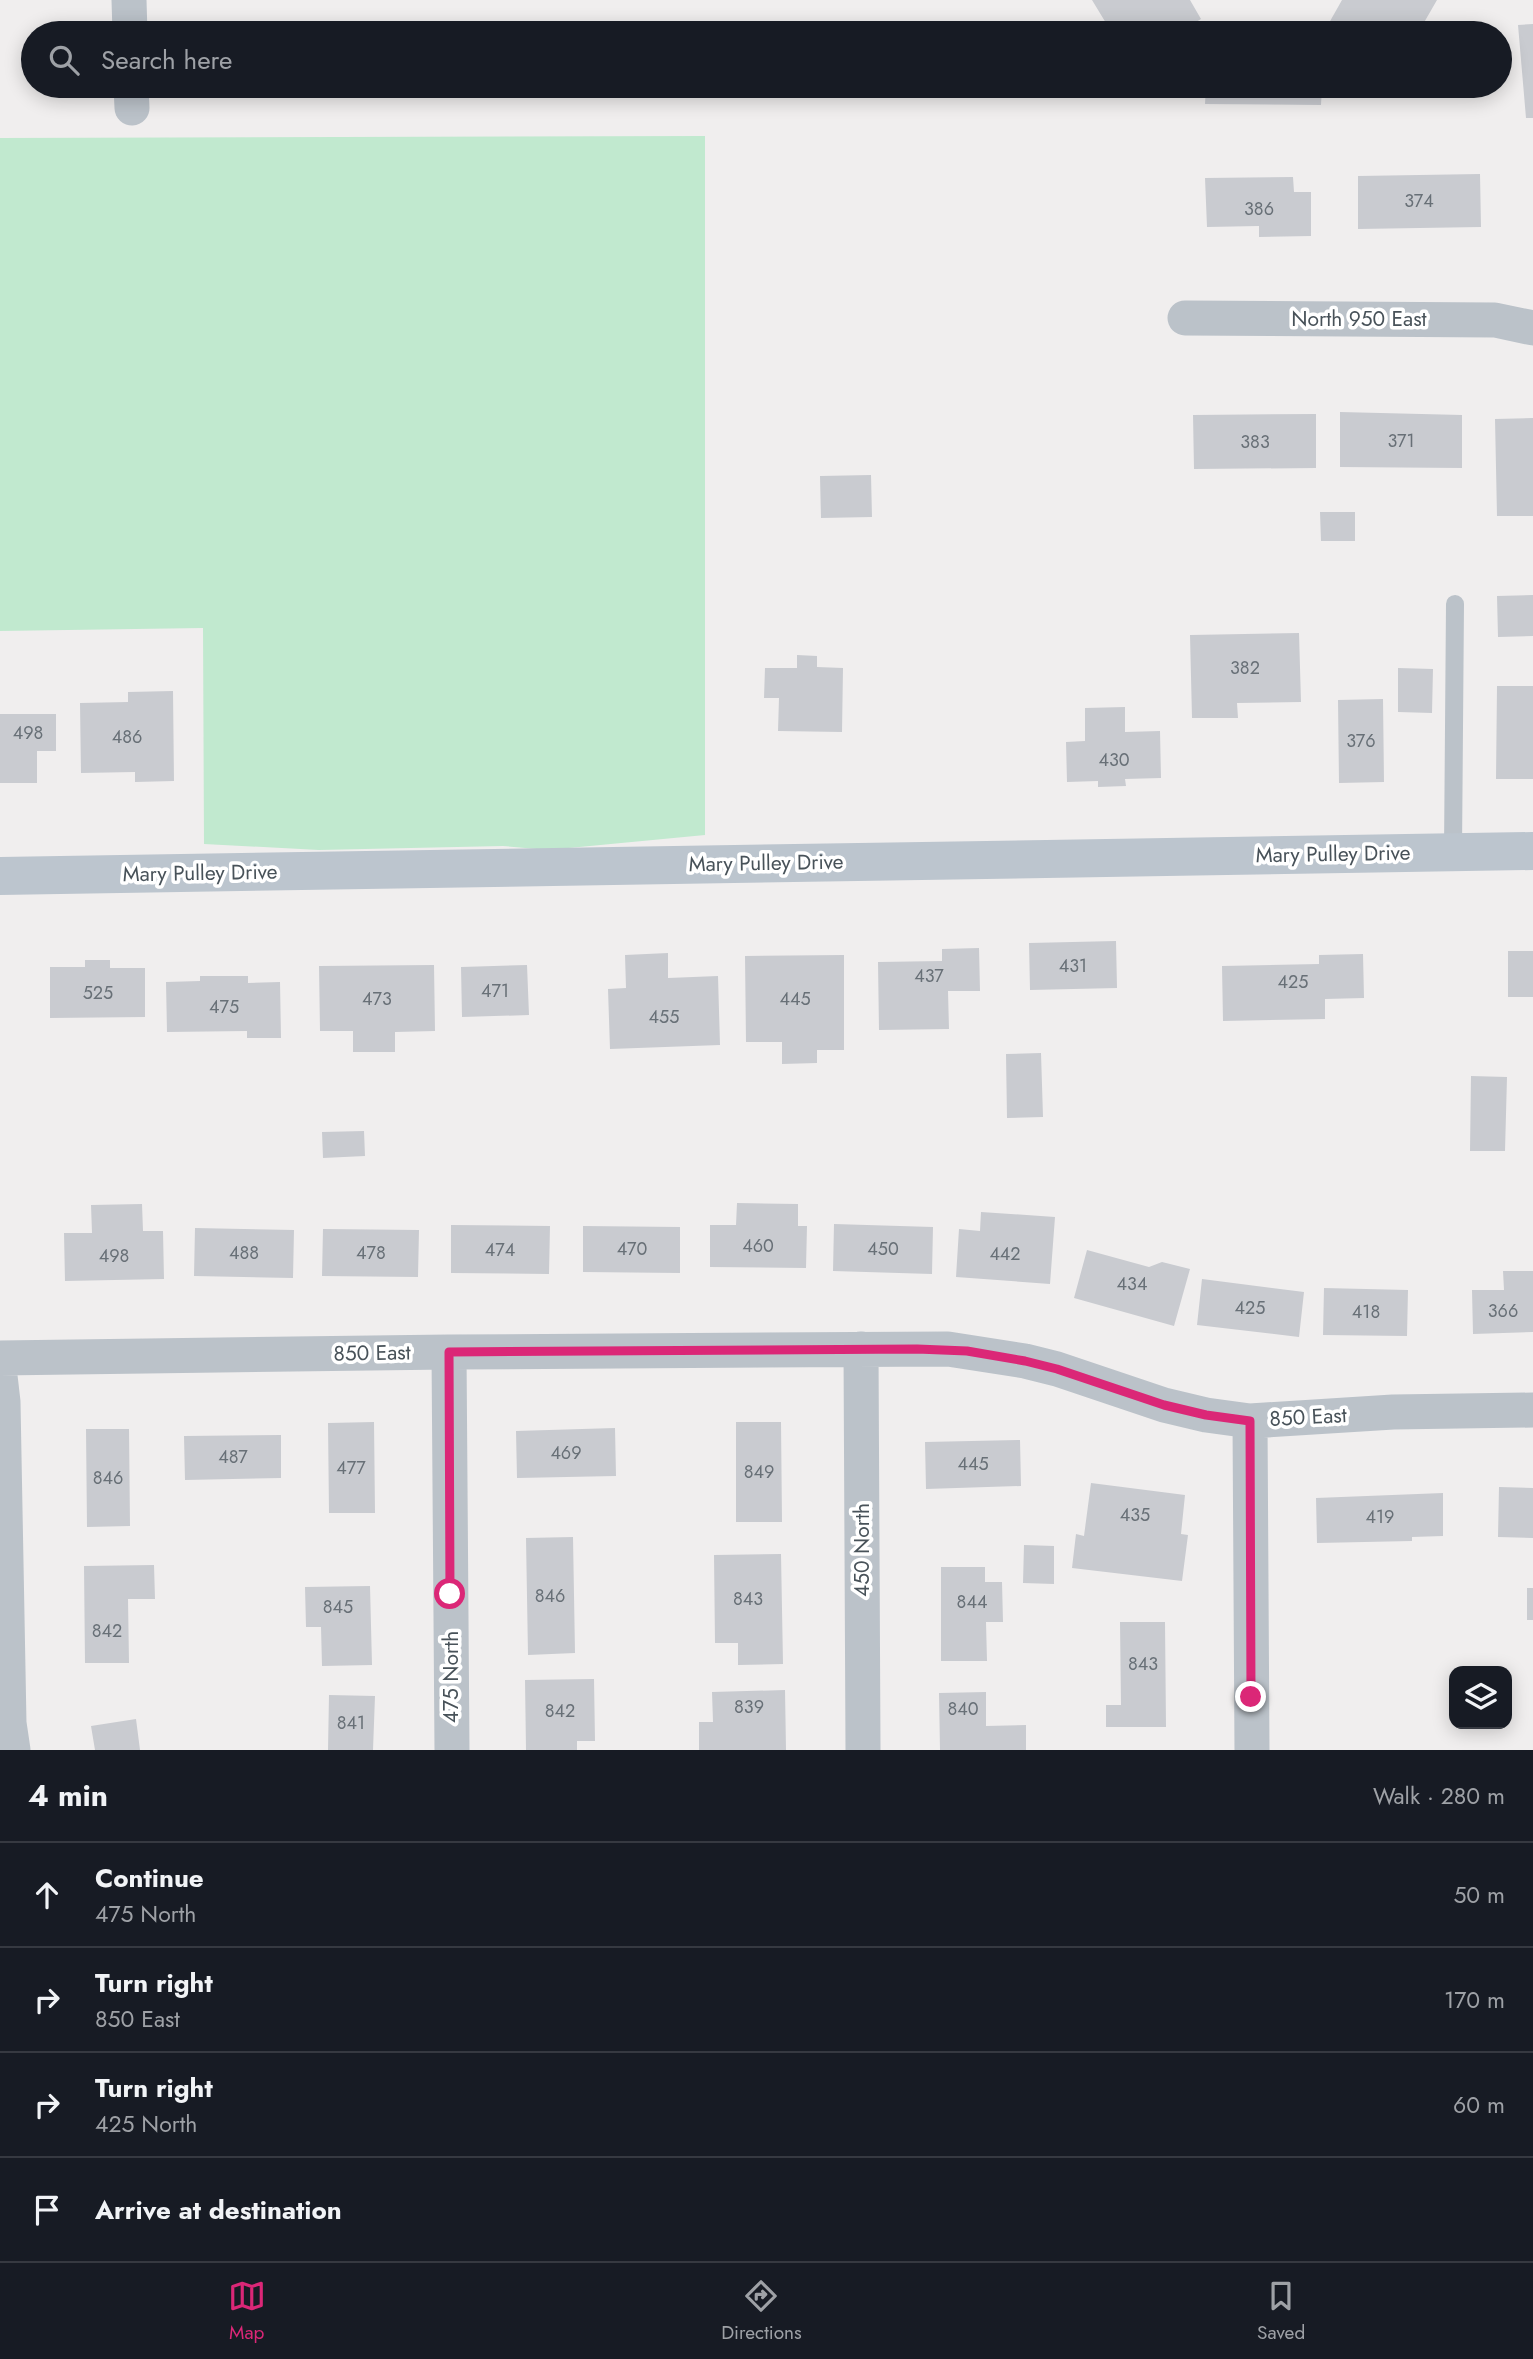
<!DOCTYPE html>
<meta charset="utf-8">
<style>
body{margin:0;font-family:Jost,sans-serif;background:#242831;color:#f1f3f6}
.controls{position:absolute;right:21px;bottom:21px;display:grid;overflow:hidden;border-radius:14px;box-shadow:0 4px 18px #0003}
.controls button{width:63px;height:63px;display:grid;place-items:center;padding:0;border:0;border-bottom:2px solid #363941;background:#171b24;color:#f1f3f6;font:35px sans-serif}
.stop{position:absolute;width:21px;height:21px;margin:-16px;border:5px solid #db2777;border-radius:50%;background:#fff}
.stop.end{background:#db2777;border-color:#fff;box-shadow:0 2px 7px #0008}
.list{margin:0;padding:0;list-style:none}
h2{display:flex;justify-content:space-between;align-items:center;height:91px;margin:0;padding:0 28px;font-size:30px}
h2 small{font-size:23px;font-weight:400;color:#9ea1a6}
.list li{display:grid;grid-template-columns:46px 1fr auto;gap:21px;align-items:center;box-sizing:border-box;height:105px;padding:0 28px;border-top:2px solid #363941}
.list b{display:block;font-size:26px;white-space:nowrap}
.list p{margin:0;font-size:23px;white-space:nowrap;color:#9ea1a6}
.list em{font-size:23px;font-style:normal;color:#9ea1a6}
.icon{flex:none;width:38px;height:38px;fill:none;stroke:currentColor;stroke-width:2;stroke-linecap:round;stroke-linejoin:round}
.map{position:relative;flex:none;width:1533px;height:1750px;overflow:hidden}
.search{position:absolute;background:#171b24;box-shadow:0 4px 18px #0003;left:21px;right:21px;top:21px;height:77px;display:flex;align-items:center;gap:18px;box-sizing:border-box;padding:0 24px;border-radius:38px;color:#9ea1a6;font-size:26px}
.sheet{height:511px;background:#171b24}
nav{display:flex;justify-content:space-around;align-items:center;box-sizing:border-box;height:98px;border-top:2px solid #363941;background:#171b24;font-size:19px;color:#9ea1a6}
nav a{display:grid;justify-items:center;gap:4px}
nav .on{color:#db2777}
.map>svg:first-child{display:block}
.green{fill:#c1e9cf}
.building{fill:#c9cbd0}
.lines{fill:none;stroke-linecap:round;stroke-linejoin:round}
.lane{stroke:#bbc2c9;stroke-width:18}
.street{stroke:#bbc2c9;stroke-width:35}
.secondary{stroke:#bcc5ce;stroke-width:38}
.route{stroke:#db2777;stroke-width:9}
.labels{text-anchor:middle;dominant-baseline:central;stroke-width:7;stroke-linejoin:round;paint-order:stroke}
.number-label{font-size:18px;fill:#687077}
.street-label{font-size:21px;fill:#485259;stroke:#fff}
</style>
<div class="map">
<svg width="1533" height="1750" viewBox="0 0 1533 1750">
<rect width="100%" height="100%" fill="#f0eeee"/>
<path class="green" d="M705,136V835L548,850L503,846L319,850L204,844L203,628L0,631V138Z"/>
<path class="building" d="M1092,0H1190L1201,19L1178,33H1112Z
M1342,0H1437L1418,33H1347L1329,23Z
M1533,24V118H1526L1518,25Z
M1218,28L1322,29V33H1218Z
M1206,86H1322L1321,105L1205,104Z
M1480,174L1481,227L1358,229V176Z
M1293,177L1294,192H1311V236L1259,237V226L1207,227L1205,178Z
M1340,412L1462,415V468L1340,467Z
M1316,414V468L1194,469L1193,415Z
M1533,418V516H1497L1495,419Z
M871,475L872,517L821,518L820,476Z
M1320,512H1355V541H1321Z
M1533,595V636L1498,637L1497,596Z
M1299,633L1301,702L1237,703L1238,718H1192L1190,635Z
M797,655L817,656V667L843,668L842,732L778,731L779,698H764L765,668H797Z
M1398,668L1433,669L1432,713L1398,712Z
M1497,686H1533V779H1496Z
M173,691L174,781L135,782V772L81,773L80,703L128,702V692Z
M1383,699L1384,782L1339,783L1338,700Z
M1125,707V732L1160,731L1161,778L1125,779L1126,786L1098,787V781L1067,782L1066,742L1085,741V708Z
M0,714H56V751H37V783H0Z
M1116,941L1117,988L1030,990L1029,943Z
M979,948L980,991H948L949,1029L879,1030L878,962L942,961V949Z
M1508,951H1533V997H1508Z
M668,953V978L718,976L720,1045L610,1049L608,989L626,988L625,955Z
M1363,954L1364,998L1325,999V1019L1223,1021L1222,966L1319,964V955Z
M844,955V1050H817V1063L782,1064V1042H746L745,956Z
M85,960H110V968H145V1017L50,1018V967H85Z
M434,965L435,1031L395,1032V1052H353V1031H320L319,966Z
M527,965L529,1015L462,1017L461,967Z
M200,976H248V983L280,982L281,1038H247V1031L167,1032L166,982L200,981Z
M1041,1053L1043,1117L1007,1118L1006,1054Z
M1471,1076L1507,1077L1505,1151H1470Z
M364,1131L365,1156L323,1158L322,1132Z
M737,1203L798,1204V1226H807L806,1268L710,1267V1225H736Z
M142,1204L143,1231H163L164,1279L65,1281L64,1233H92L91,1205Z
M981,1212L1055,1217L1050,1284L956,1277L959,1229L980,1231Z
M834,1224L933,1227L932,1274L833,1271Z
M451,1225L550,1226L549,1274L451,1273Z
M583,1226L680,1227V1273L583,1272Z
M195,1228L294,1230L293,1278L194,1276Z
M323,1229L419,1230L418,1277L322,1276Z
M1087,1250L1149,1267L1162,1262L1190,1269L1174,1326L1074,1298Z
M1503,1271H1533V1332L1473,1334L1472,1290H1504Z
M1202,1279L1304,1292L1299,1337L1197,1325Z
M1324,1288L1408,1290L1407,1336L1323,1335Z
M374,1422L375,1513H329L328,1423Z
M736,1422H781L782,1522H736Z
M615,1428L616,1476L517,1478L516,1431Z
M86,1429H129L130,1526L87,1527Z
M281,1435V1478L185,1480L184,1436Z
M1020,1440L1021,1486L926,1489L925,1442Z
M1091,1483L1185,1495L1181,1534L1188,1535L1182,1581L1072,1568L1076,1534L1084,1536Z
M1499,1487L1533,1488V1538L1498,1537Z
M1443,1493V1536L1412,1537V1541L1317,1543L1316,1498Z
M573,1537L575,1653L528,1655L526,1538Z
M1024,1545L1054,1546V1584L1023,1583Z
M781,1554L783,1664L738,1665V1643H715L714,1555Z
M154,1565L155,1599H128L129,1663H85L84,1566Z
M941,1567H985V1582H1002L1003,1622H986L987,1661H941Z
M370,1586L372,1665L322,1666L321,1627H306L305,1587Z
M1527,1588H1533V1620H1527Z
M1120,1622H1165L1166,1727H1106V1705H1121Z
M594,1679L595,1741H577V1750H526L525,1680Z
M785,1690L786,1750H699V1722H713L712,1692Z
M986,1692V1726L1026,1725V1750H940L939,1693Z
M329,1695L375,1696L373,1750H328Z
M136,1719L140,1750H95L91,1726Z"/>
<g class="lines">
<path class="lane" d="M1453,852L1455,604"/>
<path class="street" d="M129,0L130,33
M131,86L132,108
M1185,318L1495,320L1533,328
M861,1349L863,1750
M449,1352L452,1750
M0,1358L449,1352L948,1349L1025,1361L1057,1369L1164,1405L1206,1415L1250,1421L1393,1412L1533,1410
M0,1376L3,1402L9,1723L13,1750
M1250,1421L1252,1750"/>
<path class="secondary" d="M0,876L1533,851"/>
</g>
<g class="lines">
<path class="route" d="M450,1594L449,1352L917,1349L967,1351L1025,1361L1057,1369L1164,1405L1206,1415L1250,1421L1251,1697"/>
</g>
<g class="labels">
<g class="number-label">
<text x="1419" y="201">374</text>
<text x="1259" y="209">386</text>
<text x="1401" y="441">371</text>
<text x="1255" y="442">383</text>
<text x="1245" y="668">382</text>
<text x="28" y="733">498</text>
<text x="127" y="737">486</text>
<text x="1361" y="741">376</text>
<text x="1114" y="760">430</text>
<text x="1073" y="966">431</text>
<text x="929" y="976">437</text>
<text x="1293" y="982">425</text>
<text x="495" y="991">471</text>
<text x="98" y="993">525</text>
<text x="377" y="999">473</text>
<text x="795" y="999">445</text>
<text x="224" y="1007">475</text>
<text x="664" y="1017">455</text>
<text x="758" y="1246">460</text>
<text x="632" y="1249">470</text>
<text x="883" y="1249">450</text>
<text x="500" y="1250">474</text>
<text x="244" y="1253">488</text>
<text x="371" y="1253">478</text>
<text x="1005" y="1254">442</text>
<text x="114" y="1256">498</text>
<text x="1132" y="1284">434</text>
<text x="1250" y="1308">425</text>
<text x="1503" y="1311">366</text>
<text x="1366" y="1312">418</text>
<text x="566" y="1453">469</text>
<text x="233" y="1457">487</text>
<text x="973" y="1464">445</text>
<text x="351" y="1468">477</text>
<text x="759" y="1472">849</text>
<text x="108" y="1478">846</text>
<text x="1135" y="1515">435</text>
<text x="1380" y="1517">419</text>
<text x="550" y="1596">846</text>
<text x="748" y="1599">843</text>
<text x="972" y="1602">844</text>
<text x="338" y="1607">845</text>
<text x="107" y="1631">842</text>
<text x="1143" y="1664">843</text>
<text x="749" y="1707">839</text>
<text x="963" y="1709">840</text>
<text x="560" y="1711">842</text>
<text x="351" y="1723">841</text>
</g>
<g class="street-label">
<text x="1359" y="319">North 950 East</text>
<text transform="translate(1333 854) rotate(-1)">Mary Pulley Drive</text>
<text transform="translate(766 863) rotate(-1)">Mary Pulley Drive</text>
<text transform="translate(200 873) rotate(-1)">Mary Pulley Drive</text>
<text transform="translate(372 1353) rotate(-1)">850 East</text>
<text transform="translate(1308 1417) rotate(-3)">850 East</text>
<text transform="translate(862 1550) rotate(-90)">450 North</text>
<text transform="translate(451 1677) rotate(-90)">475 North</text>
</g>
</g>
</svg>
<div class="controls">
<button><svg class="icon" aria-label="layers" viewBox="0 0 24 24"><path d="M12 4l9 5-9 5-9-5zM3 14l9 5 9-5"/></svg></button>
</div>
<div class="stop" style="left:450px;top:1594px"></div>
<div class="stop end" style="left:1251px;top:1697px"></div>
<div class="search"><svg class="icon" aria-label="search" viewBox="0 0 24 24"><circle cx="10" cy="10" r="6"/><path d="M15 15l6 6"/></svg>Search here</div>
</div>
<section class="sheet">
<h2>4 min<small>Walk · 280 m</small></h2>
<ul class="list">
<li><svg class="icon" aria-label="ahead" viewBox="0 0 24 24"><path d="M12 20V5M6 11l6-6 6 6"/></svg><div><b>Continue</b><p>475 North</p></div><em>50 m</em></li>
<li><svg class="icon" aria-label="right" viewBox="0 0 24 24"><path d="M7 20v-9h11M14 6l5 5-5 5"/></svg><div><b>Turn right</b><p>850 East</p></div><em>170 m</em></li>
<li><svg class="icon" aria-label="right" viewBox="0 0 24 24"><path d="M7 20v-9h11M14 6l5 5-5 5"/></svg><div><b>Turn right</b><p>425 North</p></div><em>60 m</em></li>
<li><svg class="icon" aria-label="arrive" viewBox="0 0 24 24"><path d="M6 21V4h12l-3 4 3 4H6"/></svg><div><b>Arrive at destination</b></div></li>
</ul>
</section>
<nav>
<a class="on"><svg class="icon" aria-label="map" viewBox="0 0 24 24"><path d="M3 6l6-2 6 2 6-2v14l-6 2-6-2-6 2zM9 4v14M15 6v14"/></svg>Map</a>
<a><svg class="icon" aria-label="directions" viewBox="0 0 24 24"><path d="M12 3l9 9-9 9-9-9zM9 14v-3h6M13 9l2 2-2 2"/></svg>Directions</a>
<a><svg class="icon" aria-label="saved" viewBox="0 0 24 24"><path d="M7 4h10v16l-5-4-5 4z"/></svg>Saved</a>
</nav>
